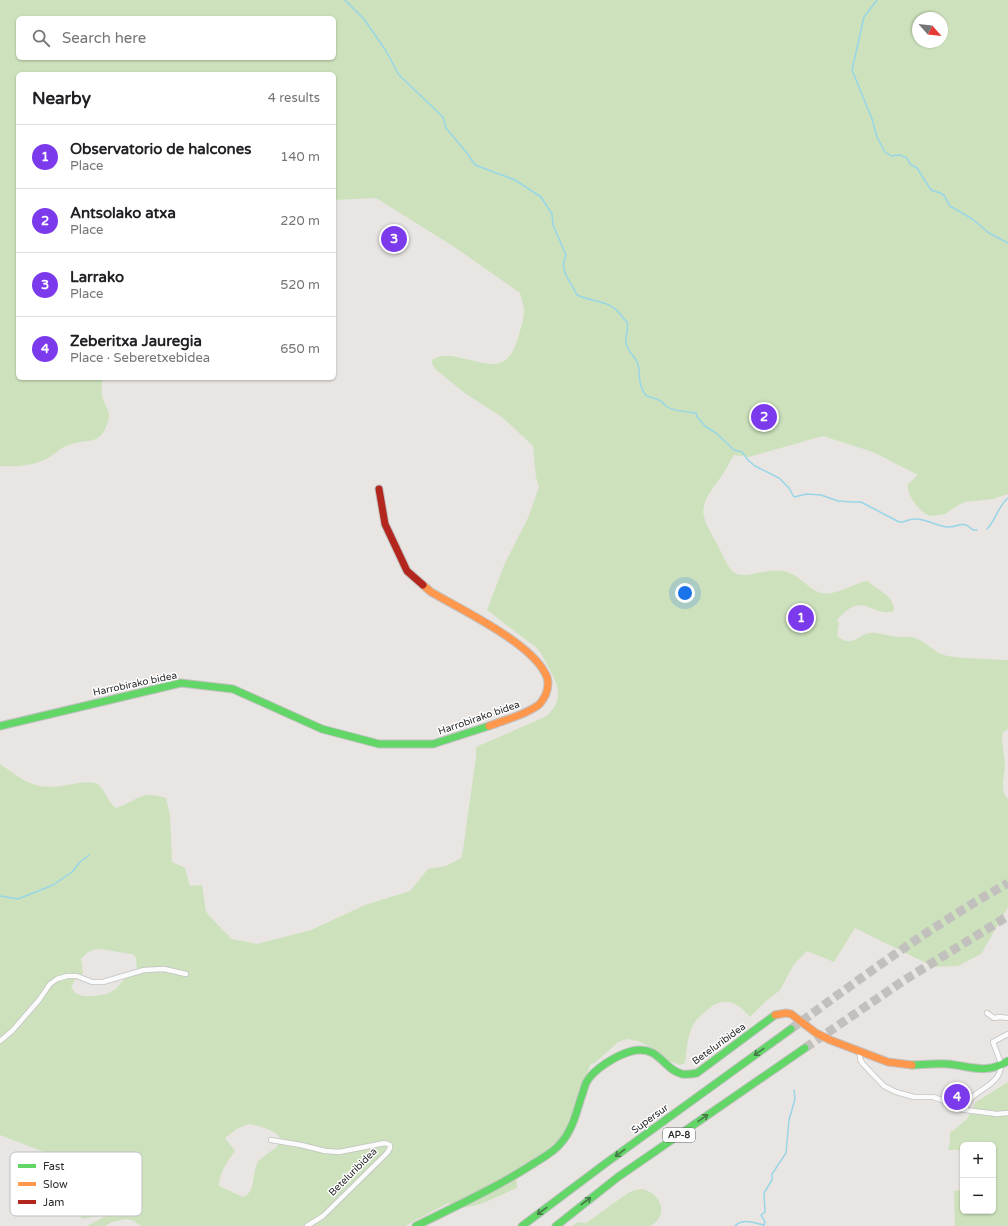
<!DOCTYPE html>
<meta charset="utf-8">
<style>
body{margin:0;font-family:"Varela Round",sans-serif;background:#f2f2f2;color:#202124}
.controls{position:absolute;right:12px;bottom:12px;display:grid;overflow:hidden;border-radius:6px;box-shadow:0 1px 3px #0004}
.controls button{width:36px;height:36px;display:grid;place-items:center;padding:0;border:0;border-bottom:1px solid #e0e0e0;background:#fff;color:#202124;font:20px sans-serif}
.compass{position:absolute;left:912px;top:12px;width:36px;height:36px;border-radius:50%;background:#fff;box-shadow:0 1px 3px #0004;rotate:117deg}
.you{position:absolute;left:685px;top:593px;width:14px;height:14px;margin:-10px;border:3px solid #fff;border-radius:50%;background:#1a73e8;box-shadow:0 0 0 6px #1a73e833}
.badge{display:grid;place-items:center;width:26px;height:26px;border-radius:50%;background:#7c3aed;color:#fff;font-size:13px;font-weight:700}
.pin{position:absolute;translate:-50% -50%;border:2px solid #fff;box-shadow:0 1px 4px #0006}
.list{margin:0;padding:0;list-style:none}
h2{display:flex;justify-content:space-between;align-items:center;height:52px;margin:0;padding:0 16px;font-size:17px}
h2 small{font-size:13px;font-weight:400;color:#757577}
.list li{display:grid;grid-template-columns:26px 1fr auto;gap:12px;align-items:center;box-sizing:border-box;height:64px;padding:0 16px;border-top:1px solid #e0e0e0}
.list b{display:block;font-size:15px;white-space:nowrap}
.list p{margin:0;font-size:13px;white-space:nowrap;color:#757577}
.list em{font-size:13px;font-style:normal;color:#757577}
.icon{flex:none;width:22px;height:22px;fill:none;stroke:currentColor;stroke-width:2;stroke-linecap:round;stroke-linejoin:round}
.map{position:relative;flex:none;width:1008px;height:1226px;overflow:hidden}
.search{position:absolute;background:#fff;box-shadow:0 1px 3px #0004;left:16px;top:16px;width:320px;height:44px;display:flex;align-items:center;gap:10px;box-sizing:border-box;padding:0 14px;border-radius:6px;color:#757577;font-size:15px}
.panel{position:absolute;background:#fff;box-shadow:0 1px 3px #0004;left:16px;top:72px;width:320px;height:308px;border-radius:6px}
.map>svg:first-child{display:block}
.green{fill:#cde2bc;fill-rule:evenodd}
.lines{fill:none;stroke-linecap:round;stroke-linejoin:round}
.stream{stroke:#98d6e7;stroke-width:1.5}
.highway-tunnel{stroke:#c2c0bd;stroke-width:9;stroke-dasharray:9 4.5;stroke-linecap:butt}
.street-casing{stroke:#c2c2c2;stroke-width:6}
.fast-casing{stroke:#c2c2c2;stroke-width:9}
.slow-casing{stroke:#c2c2c2;stroke-width:9}
.jam-casing{stroke:#c2c2c2;stroke-width:9}
.street{stroke:#fcfbfb;stroke-width:4.5}
.fast{stroke:#63d668;stroke-width:7}
.slow{stroke:#ff974d;stroke-width:7}
.jam{stroke:#b3261e;stroke-width:7}
.oneway{stroke:#447846}
.labels{text-anchor:middle;dominant-baseline:central;stroke-width:3;stroke-linejoin:round;paint-order:stroke}
.shield{fill:#fff;stroke:#6b6b6b;stroke-width:1}
.shield-label{font-size:9px;font-weight:bold;fill:#2b2b2b}
.street-label{font-size:10px;fill:#2b2b2b;stroke:#fff}
.key{fill:#fff;stroke:#bfbfbf;stroke-width:1}
.key-label{font-size:11px;fill:#2b2b2b}
</style>
<div class="map">
<svg width="1008" height="1226" viewBox="0 0 1008 1226">
<rect width="100%" height="100%" fill="#e8e5e2"/>
<path class="green" d="M0,0H1008V494L993,499L965,502L960,504L945,514L930,516C919,512 906,495 908,484L918,475L873,452L823,436L749,457L734,455C730,461 727,468 723,474C715,486 700,501 704,517C707,528 715,539 720,550C724,557 729,571 737,574C751,578 766,568 782,571C798,573 805,586 818,592C835,598 852,583 868,581C877,590 895,596 894,611C870,618 864,589 837,620L839,623L837,636C855,650 858,631 876,633C883,634 890,636 897,637C903,637 910,636 915,638C927,642 934,653 947,656C965,659 989,659 1008,660V729L1003,732L1002,738L1005,765L1003,784L1004,794L1008,799V907L981,954L958,966L934,967L855,928L834,962L807,951L794,964L780,990L765,1002L750,1017C735,999 721,996 704,1013C699,1017 695,1021 692,1027C687,1038 687,1051 685,1063L680,1065L661,1058L648,1046L638,1041L627,1039L618,1042L596,1062L590,1065L574,1115L561,1138L540,1156L520,1168L516,1176L517,1188C502,1194 473,1211 457,1207C454,1206 451,1204 448,1203L405,1226H141L134,1221L126,1219L112,1222L105,1226H87L109,1214L82,1219L52,1155L0,1135V764C25,782 36,791 67,785C75,784 87,781 95,783C105,786 106,801 116,808C127,805 136,797 146,795C153,794 160,797 166,798L170,815L172,862L185,868L190,886L202,885L206,912L218,925L232,939L257,944L311,930L365,905L410,891L428,869L446,866L461,858L463,850L476,757V747L545,717C567,699 557,682 545,661C541,653 538,647 529,642L487,610L505,563L528,518L539,487L536,477L533,446L502,417L466,394L435,369L432,364V360C437,356 444,356 450,356C481,359 506,380 518,338C520,330 524,320 524,311C524,305 521,299 520,293L456,248L376,198L334,200V74H18V378H104L102,380C102,386 101,393 103,399C106,408 111,411 108,422C100,447 86,438 69,445C61,447 55,454 48,458C34,466 16,467 0,466ZM18,18H334V58H18ZM918,18H942V42H918ZM96,949C108,949 120,953 133,954L136,958L137,970L125,978L116,989L107,994L94,996H83L75,993L71,987L75,980L83,973L81,959L88,952ZM249,1124C259,1126 277,1130 281,1140C277,1151 261,1155 257,1164C252,1174 256,1192 243,1197L219,1186C218,1175 229,1159 235,1151L225,1138L238,1128Z
M1008,1082V1226H955L954,1191L963,1190V1211H993V1145H963V1150H948L950,1142V1132L953,1131L967,1119L976,1102Z
M643,1189C661,1194 670,1215 650,1226H572L578,1222L586,1223L628,1193L635,1190Z"/>
<g class="lines">
<path class="stream" d="M345,0L364,19L386,51L399,75L443,117L446,128L467,153L475,165L515,180L541,197L552,214L553,225L566,255C558,271 571,281 577,295C588,301 604,300 614,308C619,311 622,318 627,322C629,330 625,336 626,343C627,351 634,355 637,362C641,369 638,378 641,386C646,400 648,395 659,400C662,401 663,404 666,406C672,411 688,412 696,413L697,417L706,427L716,433L734,450L742,452L748,460L755,466L779,478L789,488L794,497L807,494L821,495L838,501L853,502H861L899,522C904,523 908,519 914,519C925,518 936,526 947,527C959,528 961,519 973,530H977
M877,0L864,17L852,70L872,119L877,137L885,152L891,156L900,155L907,158L910,164L917,168L931,190L943,194L950,206L971,218L989,233L1008,243
M987,529C996,520 998,506 1008,498
M0,896L18,899L53,885L72,872L80,862L89,855
M764,1225L765,1222L761,1215L765,1212L764,1193L772,1180V1174L786,1153L789,1120L795,1099L794,1090
M735,1226C743,1218 754,1223 764,1225V1226"/>
<path class="highway-tunnel" d="M791,1029C861,978 931,926 1008,883
M805,1048L903,981L1008,916"/>
<defs>
<path id="street" d="M987,1013L994,1018L1000,1017L1008,1018
M0,1041L12,1031L39,1000L50,984L57,979L67,976H77L92,982H103L144,970L164,969L186,974
M860,1050V1059L863,1064L884,1086L896,1092L914,1097H933L948,1102L954,1108L965,1110
M1001,1066C999,1089 969,1089 965,1110L997,1114L1008,1113
M1002,1066L993,1042L1008,1034
M271,1140L301,1145L325,1151L339,1152L385,1143L390,1145V1148L387,1153L323,1216L307,1226"/>
<path id="fast" d="M0,726L181,683L233,689L322,729L379,744H433L489,726
M912,1065C924,1065 935,1063 947,1064C971,1066 986,1075 1008,1061
M416,1226C456,1206 498,1187 536,1162C544,1157 555,1151 560,1144C572,1131 576,1114 581,1098C583,1093 584,1088 586,1083C593,1069 617,1055 632,1051C660,1045 662,1069 682,1074C687,1075 692,1074 697,1073L775,1015
M522,1226L606,1163L791,1029
M556,1226L618,1177L805,1048"/>
<path id="slow" d="M423,585L431,592C462,610 529,642 545,673C549,679 548,688 546,694C544,698 541,704 537,706C523,716 504,720 489,726
M775,1015L786,1013L791,1014L816,1033L830,1040L888,1062L912,1065"/>
<path id="jam" d="M379,489L385,524L407,571L423,585"/>
</defs>
<use href="#street" class="street-casing"/>
<use href="#fast" class="fast-casing"/>
<use href="#slow" class="slow-casing"/>
<use href="#jam" class="jam-casing"/>
<use href="#street" class="street"/>
<use href="#fast" class="fast"/>
<use href="#slow" class="slow"/>
<use href="#jam" class="jam"/>
</g>
<defs><path id="oneway-shaft" d="M-6 0H5M1.5-3L5.5 0L1.5 3" fill="none" stroke-width="1.6" stroke-linecap="round" stroke-linejoin="round"/></defs>
<g class="oneway">
<use href="#oneway-shaft" transform="translate(759 1052) rotate(144)"/>
<use href="#oneway-shaft" transform="translate(703 1118) rotate(-35)"/>
<use href="#oneway-shaft" transform="translate(620 1153) rotate(144)"/>
<use href="#oneway-shaft" transform="translate(586 1201) rotate(-37)"/>
<use href="#oneway-shaft" transform="translate(542 1211) rotate(143)"/>
</g>
<g class="labels">
<rect class="shield" x="663" y="1128" width="32" height="14" rx="3"/>
<g class="shield-label">
<text x="679" y="1135">AP-8</text>
</g>
<g class="street-label">
<text transform="translate(135 684) rotate(-12)">Harrobirako bidea</text>
<text transform="translate(479 718) rotate(-19)">Harrobirako bidea</text>
<text transform="translate(719 1044) rotate(-36)">Beteluribidea</text>
<text transform="translate(650 1119) rotate(-36)">Supersur</text>
<text transform="translate(353 1172) rotate(-45)">Beteluribidea</text>
</g>
</g>
<rect x="10" y="1152" width="132" height="64" rx="6" class="key"/>
<rect x="18" y="1164" width="18" height="4" fill="#63d668"/>
<rect x="18" y="1182" width="18" height="4" fill="#ff974d"/>
<rect x="18" y="1200" width="18" height="4" fill="#b3261e"/>
<g class="key-label">
<text x="43" y="1170">Fast</text>
<text x="43" y="1188">Slow</text>
<text x="43" y="1206">Jam</text>
</g>
</svg>
<div class="controls">
<button>+</button>
<button>−</button>
</div>
<svg class="compass" viewBox="-18 -18 36 36"><path d="M0-13l5 13h-10z" fill="#e53935"/><path d="M0 13l5-13h-10z" fill="#757577"/></svg>
<div class="you"></div>
<div class="pin badge" style="left:801px;top:618px">1</div>
<div class="pin badge" style="left:764px;top:417px">2</div>
<div class="pin badge" style="left:394px;top:239px">3</div>
<div class="pin badge" style="left:957px;top:1097px">4</div>
<div class="search"><svg class="icon" aria-label="search" viewBox="0 0 24 24"><circle cx="10" cy="10" r="6"/><path d="M15 15l6 6"/></svg>Search here</div>
<section class="panel">
<h2>Nearby<small>4 results</small></h2>
<ul class="list">
<li><span class="badge">1</span><div><b>Observatorio de halcones</b><p>Place</p></div><em>140 m</em></li>
<li><span class="badge">2</span><div><b>Antsolako atxa</b><p>Place</p></div><em>220 m</em></li>
<li><span class="badge">3</span><div><b>Larrako</b><p>Place</p></div><em>520 m</em></li>
<li><span class="badge">4</span><div><b>Zeberitxa Jauregia</b><p>Place · Seberetxebidea</p></div><em>650 m</em></li>
</ul>
</section>
</div>
